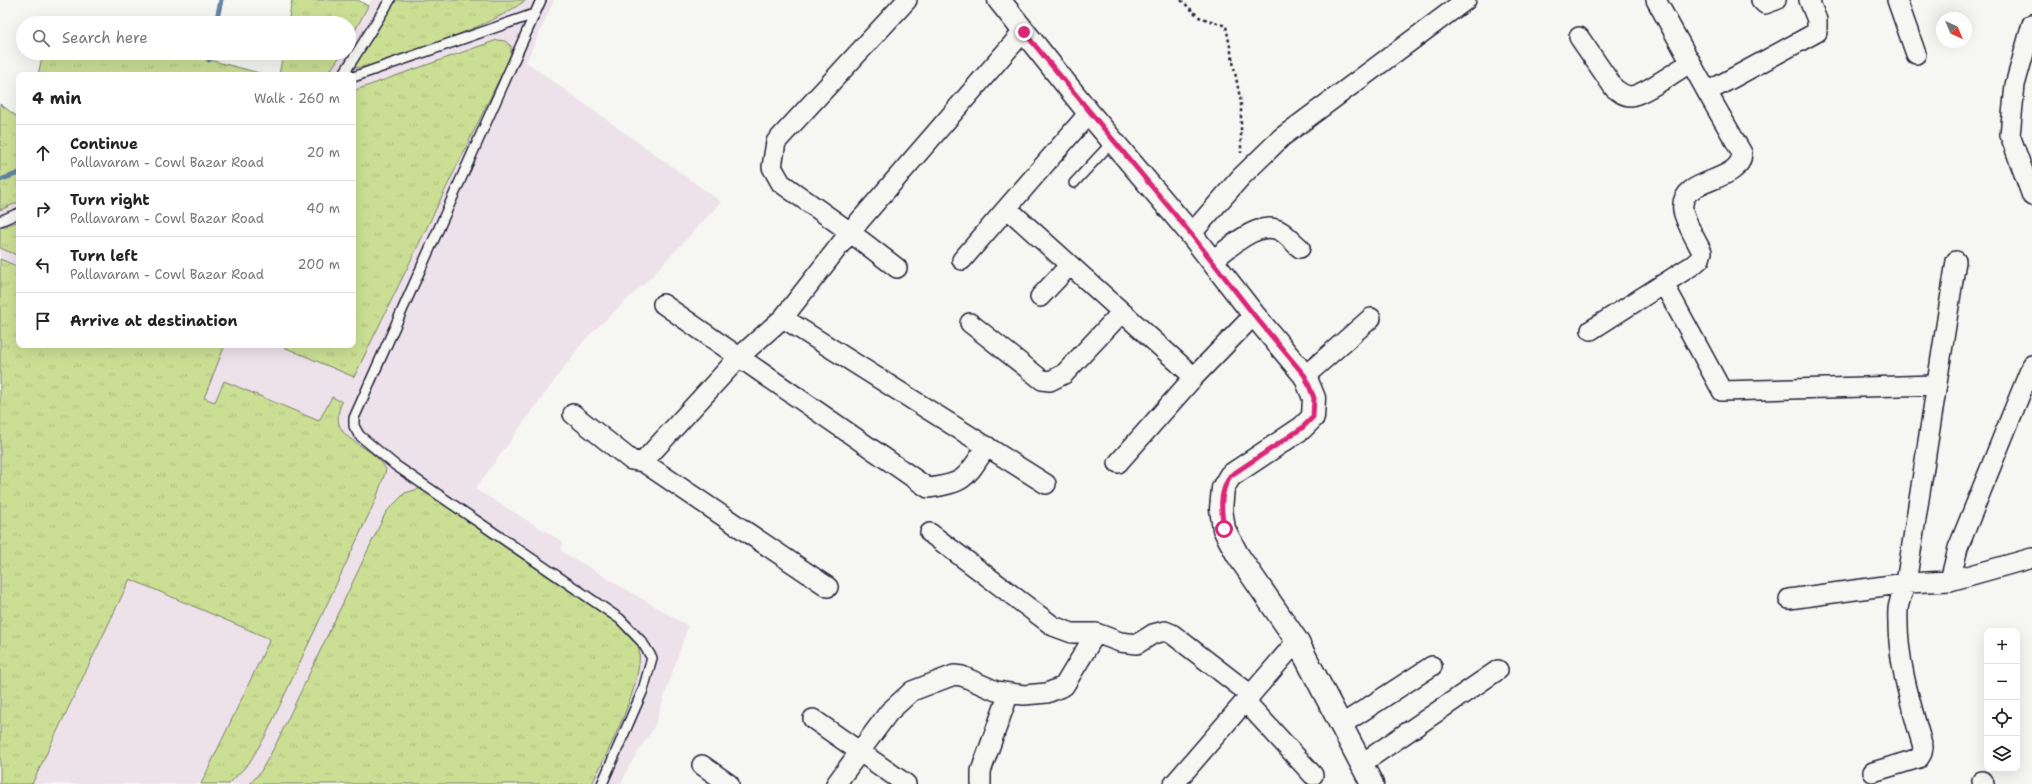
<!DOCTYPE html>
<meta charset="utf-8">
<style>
body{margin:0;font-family:"Shantell Sans",sans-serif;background:#f6f6f6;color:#222}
.controls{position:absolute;right:12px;bottom:12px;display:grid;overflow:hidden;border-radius:8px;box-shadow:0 4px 16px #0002}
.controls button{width:36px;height:36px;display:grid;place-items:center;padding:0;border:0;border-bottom:1px solid #e0e0e0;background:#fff;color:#222;font:20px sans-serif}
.compass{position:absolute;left:1936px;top:12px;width:36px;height:36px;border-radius:50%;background:#fff;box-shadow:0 4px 16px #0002;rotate:136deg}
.stop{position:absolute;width:12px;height:12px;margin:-9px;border:3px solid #db2777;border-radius:50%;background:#fff}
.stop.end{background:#db2777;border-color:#fff;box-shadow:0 1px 4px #0008}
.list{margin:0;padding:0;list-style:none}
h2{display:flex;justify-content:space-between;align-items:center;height:52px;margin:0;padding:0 16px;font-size:17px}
h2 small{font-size:13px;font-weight:400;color:#767676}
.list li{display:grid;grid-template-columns:26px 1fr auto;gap:12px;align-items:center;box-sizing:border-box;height:56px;padding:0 16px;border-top:1px solid #e0e0e0}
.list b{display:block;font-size:15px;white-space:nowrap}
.list p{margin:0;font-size:13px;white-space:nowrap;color:#767676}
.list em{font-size:13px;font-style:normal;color:#767676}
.icon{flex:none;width:22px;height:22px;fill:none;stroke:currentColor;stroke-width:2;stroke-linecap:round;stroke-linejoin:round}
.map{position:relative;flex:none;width:2032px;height:784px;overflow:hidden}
.search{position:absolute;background:#fff;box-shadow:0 4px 16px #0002;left:16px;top:16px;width:340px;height:44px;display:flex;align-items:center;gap:10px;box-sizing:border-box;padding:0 14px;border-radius:22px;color:#767676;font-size:15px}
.panel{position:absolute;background:#fff;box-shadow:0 4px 16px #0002;left:16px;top:72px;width:340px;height:276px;border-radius:8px}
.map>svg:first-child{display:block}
.built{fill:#ede1ea}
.grass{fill:url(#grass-tufts);stroke:#768068}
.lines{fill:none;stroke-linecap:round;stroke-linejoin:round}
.stream{stroke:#6284a5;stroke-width:5}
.lane-casing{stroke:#22223b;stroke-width:12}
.street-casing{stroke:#22223b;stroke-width:22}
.secondary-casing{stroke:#22223b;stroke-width:25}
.path{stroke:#22223b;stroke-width:2.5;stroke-dasharray:3 3;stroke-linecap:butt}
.lane{stroke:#f6f6f2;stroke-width:9}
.street{stroke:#f6f6f2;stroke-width:19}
.secondary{stroke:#f6f6f2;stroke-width:22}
.route{stroke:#db2777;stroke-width:5}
</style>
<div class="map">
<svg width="2032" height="784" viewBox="0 0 2032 784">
<defs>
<pattern id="grass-tufts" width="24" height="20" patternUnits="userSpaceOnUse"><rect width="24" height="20" fill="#cbdf94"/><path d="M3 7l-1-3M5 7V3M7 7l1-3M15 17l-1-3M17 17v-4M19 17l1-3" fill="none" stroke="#aebf80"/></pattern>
</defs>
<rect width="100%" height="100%" fill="#f6f6f2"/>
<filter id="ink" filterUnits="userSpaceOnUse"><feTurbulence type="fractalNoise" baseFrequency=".025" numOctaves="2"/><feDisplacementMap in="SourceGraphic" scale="8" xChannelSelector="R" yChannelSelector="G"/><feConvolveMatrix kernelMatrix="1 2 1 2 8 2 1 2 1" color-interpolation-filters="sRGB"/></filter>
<g filter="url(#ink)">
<path class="built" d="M292,0H358L368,5L372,0H554L526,62L721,202L648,280L585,339L475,489L563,542L561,551L688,626L654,727L628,768L621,784H0V104L19,118V345H353V75H279L283,53H349V23H288Z"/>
<path class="grass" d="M292,0H358L368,6L349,42V23H288Z
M392,0H526C516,7 505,14 494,19C476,28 369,72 355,67L354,64Z
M497,40L505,41L511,46V55L354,377L279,345H353V91Z
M43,53H183L267,75H38Z
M283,53H342L332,68L325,75H279Z
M0,104L19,118V202L0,210Z
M19,221V256L0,248V228Z
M0,259L19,267V345H225L204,398L215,402L224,381L319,421L332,397L342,402C324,442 374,442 386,470L376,499L266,735L249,763L229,784H201L270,639L130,579L32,784H0Z
M425,487L629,625C632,632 638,641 639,648C644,684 608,750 592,784H250L261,771L275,746L386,512L405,493Z"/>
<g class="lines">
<path class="stream" d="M216,23L221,0
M209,60L210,53
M0,180L19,173"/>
<defs>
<path id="lane" d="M541,0L354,418V426L359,435L395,465L620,619L642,642L652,658L643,690L602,784
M343,75L390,0
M353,77L534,14
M1074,183L1113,141
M0,221L19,213"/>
<path id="street" d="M1656,0L1707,92L1817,32V20L1809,0
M1761,0L1765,4L1776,0
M1897,0L1916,54
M2032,24L2015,85L2010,135L2032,196
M1579,37L1614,88C1619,92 1624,96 1631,96C1643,95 1678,70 1691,62
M1008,209L1194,377
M1191,234L1241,177L1282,137L1466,0
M962,260L1089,113
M1212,261C1228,249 1260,217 1282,232C1288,236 1294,243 1300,248
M897,268L850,232L781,183L772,167L776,142L907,0
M1664,284L1722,391L1936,385
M1040,297L1070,265
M783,318L1046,484
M970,323L1042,380L1050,381L1064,374L1122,312
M1591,330L1693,265L1700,259L1702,252C1697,242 1684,220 1683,210C1678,176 1741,185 1742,153L1707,92
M1305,376L1371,318
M573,414L631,460L643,462L739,357L663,304
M987,446C966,477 967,483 928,488L739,357L783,318L850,232L1023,32
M643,462L828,587
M1118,463L1194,377L1254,315
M930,533L1053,626L1072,633H1096L1120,642L1137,644L1153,634L1165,631L1172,634L1251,695
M1950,581L1958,548L2032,365
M1789,599L1906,583L1950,581L2032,558
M1245,701L1313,775
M813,719L906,784
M1341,725L1432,666
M1361,764L1498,670
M702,765L729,784
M1873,772L1919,758L1922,753L1923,747C1910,702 1896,657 1898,609C1899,601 1903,591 1906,583L1956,261
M1982,781L1984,784
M836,784L889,712L912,691L954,675L962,676L996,691L1024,695L1047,693L1064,686L1096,633
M981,784V771L1009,693
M1174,784L1297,641"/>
<path id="secondary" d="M999,0L1089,113L1191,234L1254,315L1305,376L1314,398L1313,417L1302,428L1230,476L1223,488L1221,509L1224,529L1237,554L1297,641L1372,784"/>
</defs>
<use href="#lane" class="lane-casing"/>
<use href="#street" class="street-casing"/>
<use href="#secondary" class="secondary-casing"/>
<path class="path" d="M1181,0L1199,17L1226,26L1241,103V153"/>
<use href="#lane" class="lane"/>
<use href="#street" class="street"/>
<use href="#secondary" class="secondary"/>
</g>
</g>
<g class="lines" filter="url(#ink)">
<path class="route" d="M1024,32L1191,234L1254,315L1305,376L1314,398L1313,417L1302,428L1230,476C1219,494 1221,509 1224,529"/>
</g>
</svg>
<div class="controls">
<button>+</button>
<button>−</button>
<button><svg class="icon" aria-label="locate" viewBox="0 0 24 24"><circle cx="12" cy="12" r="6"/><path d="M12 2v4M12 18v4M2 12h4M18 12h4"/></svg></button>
<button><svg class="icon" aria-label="layers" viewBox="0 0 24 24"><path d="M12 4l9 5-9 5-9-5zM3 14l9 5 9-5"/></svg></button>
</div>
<svg class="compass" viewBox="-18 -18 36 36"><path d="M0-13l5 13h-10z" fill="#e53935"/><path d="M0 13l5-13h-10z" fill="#767676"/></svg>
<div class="stop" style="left:1224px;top:529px"></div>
<div class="stop end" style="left:1024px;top:32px"></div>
<div class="search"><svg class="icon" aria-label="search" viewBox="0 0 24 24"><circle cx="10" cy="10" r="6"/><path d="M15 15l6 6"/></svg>Search here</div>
<section class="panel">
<h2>4 min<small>Walk · 260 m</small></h2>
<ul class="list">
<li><svg class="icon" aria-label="ahead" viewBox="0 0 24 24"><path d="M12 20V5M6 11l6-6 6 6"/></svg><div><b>Continue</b><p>Pallavaram - Cowl Bazar Road</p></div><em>20 m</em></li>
<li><svg class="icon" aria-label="right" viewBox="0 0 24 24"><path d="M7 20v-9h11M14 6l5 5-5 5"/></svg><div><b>Turn right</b><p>Pallavaram - Cowl Bazar Road</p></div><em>40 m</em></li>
<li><svg class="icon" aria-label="left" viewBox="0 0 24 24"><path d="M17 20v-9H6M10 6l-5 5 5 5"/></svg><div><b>Turn left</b><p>Pallavaram - Cowl Bazar Road</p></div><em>200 m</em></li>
<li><svg class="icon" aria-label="arrive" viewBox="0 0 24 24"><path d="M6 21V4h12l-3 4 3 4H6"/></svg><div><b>Arrive at destination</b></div></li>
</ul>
</section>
</div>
